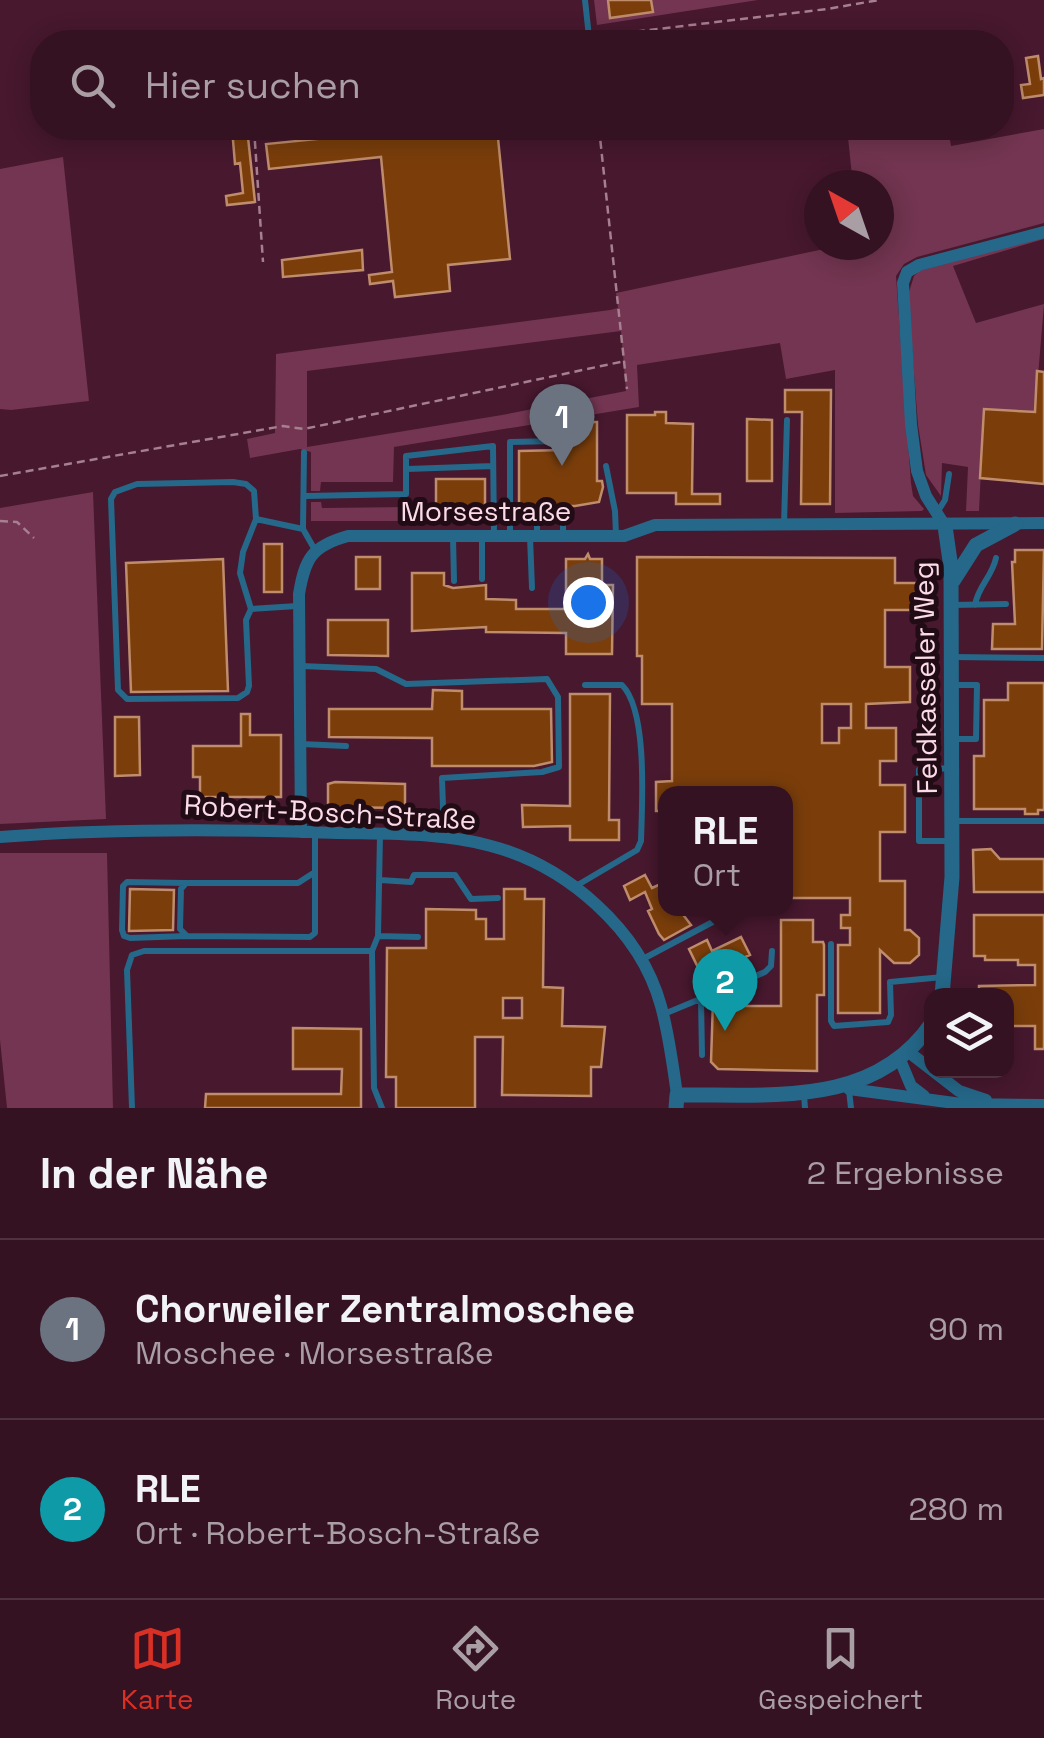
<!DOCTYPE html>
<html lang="de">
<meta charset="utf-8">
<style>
body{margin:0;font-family:"Space Grotesk",sans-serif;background:#40202f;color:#f1f3f6}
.controls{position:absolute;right:30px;bottom:30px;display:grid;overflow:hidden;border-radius:20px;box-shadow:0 5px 25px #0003}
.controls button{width:90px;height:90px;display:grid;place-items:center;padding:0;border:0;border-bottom:2px solid #4f3240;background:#351222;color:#f1f3f6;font:50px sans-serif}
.compass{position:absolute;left:804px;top:170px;width:90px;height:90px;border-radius:50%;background:#351222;box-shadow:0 5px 25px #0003;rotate:320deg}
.you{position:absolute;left:588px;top:602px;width:35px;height:35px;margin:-25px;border:8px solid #fff;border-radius:50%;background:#1a73e8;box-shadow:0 0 0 15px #1a73e833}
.badge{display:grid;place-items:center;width:65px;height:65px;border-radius:50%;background:#d93025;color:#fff;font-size:32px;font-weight:700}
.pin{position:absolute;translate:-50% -82px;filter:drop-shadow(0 2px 5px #0008)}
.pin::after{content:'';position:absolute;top:52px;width:35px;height:30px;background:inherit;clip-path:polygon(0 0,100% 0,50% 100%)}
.popup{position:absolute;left:658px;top:786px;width:135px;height:130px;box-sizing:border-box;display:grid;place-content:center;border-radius:20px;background:#351222;filter:drop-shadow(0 2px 8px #0005);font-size:32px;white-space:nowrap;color:#aa9ea5}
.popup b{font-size:38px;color:#f1f3f6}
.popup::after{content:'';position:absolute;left:50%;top:100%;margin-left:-20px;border:20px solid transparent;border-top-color:#351222}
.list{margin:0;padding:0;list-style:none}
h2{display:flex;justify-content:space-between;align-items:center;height:130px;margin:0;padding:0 40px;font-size:42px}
h2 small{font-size:32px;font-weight:400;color:#aa9ea5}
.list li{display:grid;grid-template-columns:65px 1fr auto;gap:30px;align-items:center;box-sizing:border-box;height:180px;padding:0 40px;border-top:2px solid #4f3240}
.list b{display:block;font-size:38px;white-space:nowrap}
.list p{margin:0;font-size:32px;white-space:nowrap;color:#aa9ea5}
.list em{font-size:32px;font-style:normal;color:#aa9ea5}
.icon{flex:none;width:55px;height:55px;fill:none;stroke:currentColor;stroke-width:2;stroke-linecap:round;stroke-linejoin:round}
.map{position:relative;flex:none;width:1044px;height:1108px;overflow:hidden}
.search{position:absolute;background:#351222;box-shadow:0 5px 25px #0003;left:30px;right:30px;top:30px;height:110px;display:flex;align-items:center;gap:25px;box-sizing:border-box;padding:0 35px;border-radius:40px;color:#aa9ea5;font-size:38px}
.sheet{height:490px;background:#351222}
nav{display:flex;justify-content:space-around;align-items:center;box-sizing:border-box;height:140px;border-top:2px solid #4f3240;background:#351222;font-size:28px;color:#aa9ea5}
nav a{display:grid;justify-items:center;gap:5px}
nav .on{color:#d93025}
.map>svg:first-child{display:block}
.green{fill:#733551;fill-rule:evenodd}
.building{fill:#7b3e0b;stroke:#bf8c6c;stroke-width:2.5;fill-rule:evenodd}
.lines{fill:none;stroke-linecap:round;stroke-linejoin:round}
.path{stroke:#a67f90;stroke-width:2.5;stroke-dasharray:8 5;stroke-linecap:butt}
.service{stroke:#256889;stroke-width:6}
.minor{stroke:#256889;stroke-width:12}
.tertiary{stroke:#256889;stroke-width:15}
.labels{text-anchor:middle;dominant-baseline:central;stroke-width:10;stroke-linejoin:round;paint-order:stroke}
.street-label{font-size:28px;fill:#fbdbe7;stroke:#210c15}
</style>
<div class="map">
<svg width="1044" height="1108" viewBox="0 0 1044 1108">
<rect width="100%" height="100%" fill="#47182e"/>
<path class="green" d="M594,0H758L597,25Z
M847,128H948L951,146L1044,129V223L917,257L904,264L896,276L911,483L913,496L924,509L922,511L835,513V370L786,379L780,343L637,365L639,407L394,447L393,482H321L320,491H311V452L300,449L250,458L247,439L275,433L276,354L610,310L618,308L616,293L843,245H879V185H853ZM621,331L626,391L502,415L307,447V371Z
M63,157L89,401L11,410L0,409V169Z
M1044,237V239L953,266L976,323L1044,304L1035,412L984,409L979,511H966L968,467L942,463L941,496L926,475L918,425L908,295L914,276L919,271Z
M93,492L106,819L0,824V508Z
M311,502H321L322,508L409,507L442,512L443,521H311Z
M0,853H107L113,1108H7L0,1040Z"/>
<path class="building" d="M608,0H651L653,12L610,18Z
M1038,56L1041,79L1044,78V95L1023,98L1021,85L1030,84L1026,58Z
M232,128H247L255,202L227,205L226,196L243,193L240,163L235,164Z
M377,128H497L510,259L448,265L450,291L395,297L393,281L370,284L369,275L392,272L381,157L269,169L266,144L378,133Z
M362,250L363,270L283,277L282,260Z
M1037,371L1044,372V484L980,478L984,409L1035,412Z
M785,390H831L830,504H801L802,412H785Z
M655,412H666V423L693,424L692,494H720V504H676V493H627V415H655Z
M747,419L772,420V481H747Z
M584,422H597V481H602L603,487L599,502L575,506H519V451L563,450V425H584Z
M436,479H485V511H436Z
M264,544H282V592H264Z
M1015,550H1044L1042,649H992L993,624H1015L1012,562H1015Z
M588,554L590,559H602V585H613L612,654H566V633L486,632V627L412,631V573H444V585L453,588L486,585V599L516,600V609H566V559H585Z
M356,557H380V589H356Z
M637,557L895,558V583H925V610H885V667H910V702L866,704V728H896V761H880V785H905V832H880V881H905V930H910L919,938V955L910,963H894L880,950V1013H838V945H850V928H841V915H850V898H785V794H665V811H656V782L672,781V704H642V656H637ZM822,704H851V728H839V743H822Z
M223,559L228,691L131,692L126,563Z
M328,620H388V656L328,655Z
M1008,683H1044V810H1038V814H1025V809H974V756H984V700H1008Z
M433,690L462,691V709H551L552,762L534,766H432V738L329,737V709H432Z
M570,694H610L609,820H619V840H570V826L523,827L522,805L570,806Z
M241,714H250V735H281V797H200V777H193V746H241Z
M115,717H139L140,775L115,776Z
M335,782L405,784V808L328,807V784Z
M991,849L1000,859H1044V892H974L973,850Z
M645,875L652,888L665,882V908H678L691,925L664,940L659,934L648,911L652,909L645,892L630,900L624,886Z
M130,889L174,890L173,930L129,931Z
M504,889H525V899H544L543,987L563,988L562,1026L605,1027L601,1067H591V1096L502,1095L503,1037H475V1108H396V1077H386L387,948H426V909L476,910V919H486V939H504ZM503,998H522V1018H503Z
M974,915H1044V1049H1035V1026H1006V996H979V986L1035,985V965H1018V960H985V956H974Z
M781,920H813V942H823L824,945V995H817V1071L718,1069L711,1062L713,1001L736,999V1006H781Z
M741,937L750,955L721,968L726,980L708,988L689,949L707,940L712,951Z
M293,1028L361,1029V1108H205L206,1094H341L342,1069H293Z"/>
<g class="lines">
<path class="path" d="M598,36L827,9L879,0
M254,128L263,262
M599,128L627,389
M0,476L283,426L304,429L625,361
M0,521L17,522L34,538"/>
<path class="service" d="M560,42L589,37L585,0
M304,452L303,529L315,550
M606,466L615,511L616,535
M407,469L493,466
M305,496L406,494V456L493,446L494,535
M938,511L945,500L949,474
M537,512V535
M563,512V535
M256,519L303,529
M784,524L787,420
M510,535V442L558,441
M453,537L454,581
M530,537L532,588
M482,579V537
M952,605L1006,604
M975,605C978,586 992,577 996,558
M251,609L240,573L243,552L256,519L254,491L246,484L233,482L137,484L115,492L111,499L118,690L127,699L238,698L247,692L249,686L246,620L251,609L297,606
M952,657L1044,658
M301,666L376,669L406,684L547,679L558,697L559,767L542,772L442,778L444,837
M951,685H977L976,739H953
M301,744L346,746
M953,821H1044
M380,835L378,936L418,937
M949,841H919V770L950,768
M315,872V933L310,937L187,936L180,929L181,889L186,883H298L315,872V834
M380,880L411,882L414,875H455L471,899L498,898
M185,883L127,882L123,886L122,930L124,936L130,938L187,936
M576,886L637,850L641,841C642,804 648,711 622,685H585
M378,936L372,951L374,1088L382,1108
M831,944V1021L834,1026L888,1022L891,1015L890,982L943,977
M641,960L739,908
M701,999L702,1055
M664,1014L765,972L771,966L772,951
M849,1090L851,1108
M804,1095L805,1108
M132,1108L127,970L132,955L144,951H372"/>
<path class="minor" d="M945,526L926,496L917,471L911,424L903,283L907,272L919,265L1044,232
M301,832L299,594C305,558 312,546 348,536H624L655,525L1044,523
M0,837C104,829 206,829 310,832C369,835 434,830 491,846C566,866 640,929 661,1006C669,1035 673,1065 677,1095
M910,1053L959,1091L986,1100
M901,1062L911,1086L924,1096
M849,1089L962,1104L1044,1105"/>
<path class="tertiary" d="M953,581L976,545L1015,524
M942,996L952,877L951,568L945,526
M676,1108L677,1095C771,1094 874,1108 932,1023"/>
</g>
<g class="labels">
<g class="street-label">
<text x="486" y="511">Morsestraße</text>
<text transform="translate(925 678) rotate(-91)">Feldkasseler Weg</text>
<text transform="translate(330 812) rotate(3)">Robert-Bosch-Straße</text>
</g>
</g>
</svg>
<div class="controls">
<button><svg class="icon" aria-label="layers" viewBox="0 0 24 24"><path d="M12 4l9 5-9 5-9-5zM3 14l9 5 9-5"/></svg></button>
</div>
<svg class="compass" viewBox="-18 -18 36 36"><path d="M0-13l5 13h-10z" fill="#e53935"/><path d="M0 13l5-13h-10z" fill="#aa9ea5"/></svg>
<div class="you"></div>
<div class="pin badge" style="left:562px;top:466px;background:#6b7280">1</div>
<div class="pin badge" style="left:725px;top:1031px;background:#0f9aa8">2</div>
<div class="popup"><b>RLE</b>Ort</div>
<div class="search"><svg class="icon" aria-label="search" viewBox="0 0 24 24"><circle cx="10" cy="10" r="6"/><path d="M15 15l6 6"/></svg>Hier suchen</div>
</div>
<section class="sheet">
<h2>In der Nähe<small>2 Ergebnisse</small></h2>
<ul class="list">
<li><span class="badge" style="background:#6b7280">1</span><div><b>Chorweiler Zentralmoschee</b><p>Moschee · Morsestraße</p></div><em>90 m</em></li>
<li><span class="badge" style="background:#0f9aa8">2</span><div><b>RLE</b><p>Ort · Robert-Bosch-Straße</p></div><em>280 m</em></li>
</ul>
</section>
<nav>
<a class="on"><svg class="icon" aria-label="map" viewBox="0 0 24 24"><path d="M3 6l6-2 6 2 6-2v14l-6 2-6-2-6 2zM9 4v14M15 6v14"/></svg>Karte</a>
<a><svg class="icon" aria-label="directions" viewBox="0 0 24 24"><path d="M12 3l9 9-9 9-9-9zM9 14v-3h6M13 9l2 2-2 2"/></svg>Route</a>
<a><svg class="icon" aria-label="saved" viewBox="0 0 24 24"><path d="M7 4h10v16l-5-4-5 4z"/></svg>Gespeichert</a>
</nav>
